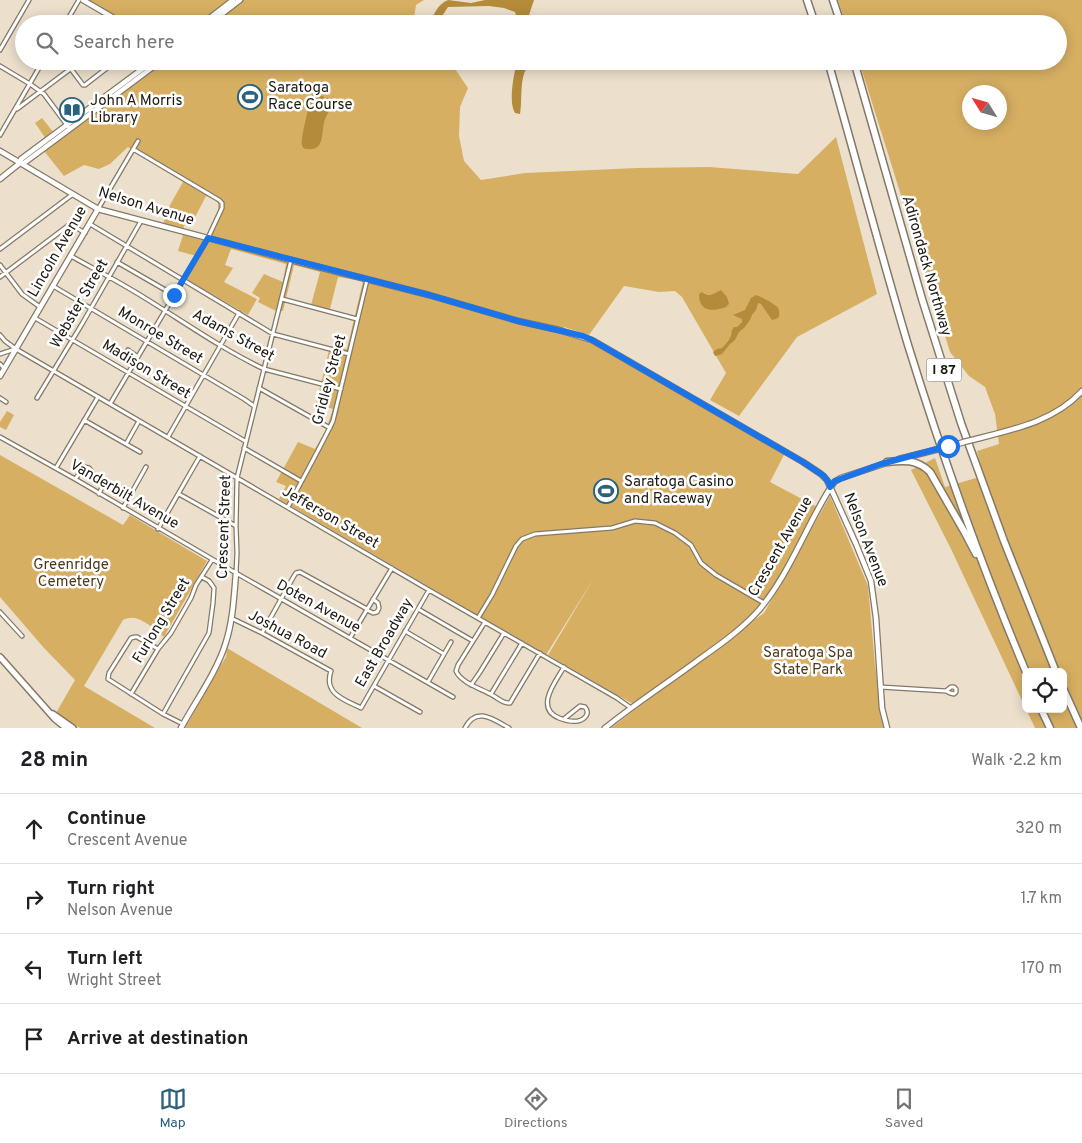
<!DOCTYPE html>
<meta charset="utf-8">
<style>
body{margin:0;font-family:Overpass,sans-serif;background:#f6f6f6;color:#202124}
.controls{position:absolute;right:15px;bottom:15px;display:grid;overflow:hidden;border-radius:8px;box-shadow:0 2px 12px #0003}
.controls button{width:45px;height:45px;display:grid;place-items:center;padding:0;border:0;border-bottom:1px solid #e0e0e0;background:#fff;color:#202124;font:25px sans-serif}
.compass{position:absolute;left:962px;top:85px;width:45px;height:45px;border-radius:50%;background:#fff;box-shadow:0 2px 12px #0003;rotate:307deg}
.stop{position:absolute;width:15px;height:15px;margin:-11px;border:4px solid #1a73e8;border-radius:50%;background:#fff}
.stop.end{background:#1a73e8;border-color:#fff;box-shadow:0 1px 5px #0008}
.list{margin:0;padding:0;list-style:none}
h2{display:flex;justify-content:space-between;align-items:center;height:65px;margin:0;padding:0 20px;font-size:21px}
h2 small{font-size:16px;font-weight:400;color:#757577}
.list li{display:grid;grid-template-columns:32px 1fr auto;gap:15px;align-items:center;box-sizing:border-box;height:70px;padding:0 20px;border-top:1px solid #e0e0e0}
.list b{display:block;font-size:19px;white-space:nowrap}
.list p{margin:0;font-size:16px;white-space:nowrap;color:#757577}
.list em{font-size:16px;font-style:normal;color:#757577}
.icon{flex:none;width:28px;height:28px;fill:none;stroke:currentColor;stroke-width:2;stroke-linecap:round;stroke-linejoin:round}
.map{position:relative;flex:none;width:1082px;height:728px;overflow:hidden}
.search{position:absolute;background:#fff;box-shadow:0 2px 12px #0003;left:15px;right:15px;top:15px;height:55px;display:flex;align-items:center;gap:12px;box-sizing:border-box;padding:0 18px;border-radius:28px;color:#757577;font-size:19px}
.sheet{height:345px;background:#fff}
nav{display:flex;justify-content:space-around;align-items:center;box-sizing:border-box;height:70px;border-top:1px solid #e0e0e0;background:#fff;font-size:14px;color:#757577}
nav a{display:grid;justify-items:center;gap:2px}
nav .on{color:#2a617b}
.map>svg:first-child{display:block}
.green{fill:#d7af63;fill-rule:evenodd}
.water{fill:#b38b3b}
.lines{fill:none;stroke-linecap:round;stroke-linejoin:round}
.street-casing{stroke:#837966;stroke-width:5.5}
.secondary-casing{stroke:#837966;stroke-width:7}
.primary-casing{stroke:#837966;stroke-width:8}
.highway-casing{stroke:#837966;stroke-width:9}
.street{stroke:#fff;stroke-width:3}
.secondary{stroke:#fff;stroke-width:4.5}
.primary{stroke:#fff;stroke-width:5}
.highway{stroke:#fff;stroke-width:6}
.secondary-bridge-casing{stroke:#837966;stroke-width:7;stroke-linecap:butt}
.secondary-bridge{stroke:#fff;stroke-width:4.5}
.route{stroke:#1a73e8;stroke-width:6}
.labels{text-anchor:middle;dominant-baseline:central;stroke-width:5;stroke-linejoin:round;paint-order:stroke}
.shield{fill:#fff;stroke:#625f59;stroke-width:1}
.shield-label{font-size:14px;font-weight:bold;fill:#1e1a12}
.poi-label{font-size:15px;fill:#1e1a12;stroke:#fff;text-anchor:start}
.street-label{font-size:15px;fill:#1e1a12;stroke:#fff}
.park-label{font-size:15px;fill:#4c3a19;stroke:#fff}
</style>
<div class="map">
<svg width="1082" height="728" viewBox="0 0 1082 728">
<rect width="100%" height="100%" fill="#ece0cc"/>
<path class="green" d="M88,0H424L416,5L413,24H130Z
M838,0H1082V728H1035L1026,709H1063V672H1026V709L951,549L911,470L935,458L945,487L983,476L977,451L999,444L995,414L985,387L969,376L950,352L859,61H1058V24H846ZM970,92H1000V122H970Z
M163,61H448L451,63L468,88L460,107L459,136L464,161L481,180L525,173L637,168L709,167L798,174L836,137L877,294L797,337L739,416L710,400L726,373L682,297L675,291L659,292L624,286L589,335L564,327L563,332L592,340L786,451L770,482L819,508L787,568L758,610L733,635L764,613L830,496L868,586L875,665L884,728H611L698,661L633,704L548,655L594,578L546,655L279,499L286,486L276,482L298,442L315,449L325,432L333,409L316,404L330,346L347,349L363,281L338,277L330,309L311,305L320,272L294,265L283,311H276L258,302L260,298L252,293L264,274L283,282L286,264L231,249L225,265L233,268L224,282L257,299L248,315L186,279L200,257L178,251L183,235L204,240L218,210V201L206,196L193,221L187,219L183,229L163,224L170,205L183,182L128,147L110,164L99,169L84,165L64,176L44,151Z
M42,118L54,133L46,139L35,123Z
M7,411L14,415L6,430L0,427V422Z
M0,455L123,525L130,515L207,561L164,637C152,628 138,612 123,620L84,686L155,728H80L56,713L75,680L44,648L0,597Z
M227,648L362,728H185L221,665L226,657Z"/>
<path class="water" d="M448,0L471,3L485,0H534L528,18L517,20L515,12L504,8L489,6L448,7L437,24H430C434,13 438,4 448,0Z
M517,61H533L532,63C518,71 523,99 520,114L515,113C508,102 514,74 517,61Z
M315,92L320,94L325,98H333C334,107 325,115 324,123C321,134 325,151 307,149C304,149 303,148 302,145C300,141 309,105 311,99C312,95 312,95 315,92Z
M721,290L727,297L729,304L726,307C712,312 699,312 699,294L702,292C709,298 713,294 721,290Z
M756,295C760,296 776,305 778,308C780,311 779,314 779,317L776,319L772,320L761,304L758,303L756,310L752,315L750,320L744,328L739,332L735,340L730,344L722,354L715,356L713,352L717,349L722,348C725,345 729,341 731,336C732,332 731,331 734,327H737L742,322V319L733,315L745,310L751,298Z"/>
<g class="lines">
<defs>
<path id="street" d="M65,24L79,0
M0,50L29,0
M0,66L30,84L44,94L70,129
M71,69L83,85H85L116,61
M17,109L81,61
M0,135L43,61
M98,209L138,141
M90,224L273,334L349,354
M0,249L73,194
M71,256C96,270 121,283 145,298C184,322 222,349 264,369L341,389
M117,262L174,295
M0,265L22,294L40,307
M0,277L69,225H72L85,233
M53,286L244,399L254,406
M282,299L357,319
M35,318L245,441
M0,335L5,341L16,349L429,590L617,698L631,708
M128,350L138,357
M0,354L15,349
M0,364L4,368
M259,388L330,428
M0,398L6,402
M37,398L82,324L141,221
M110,404L208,238L222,208V203L219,200L133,149
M84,420L140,452
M0,437L75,479L236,573L453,697
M168,437L239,313
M126,444L139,421
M244,448L301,481
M56,468L98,397
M75,479L85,467L89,468L102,485V487L99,494
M179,494L236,526
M288,507C303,478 319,450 333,421L367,280
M123,508L146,467
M158,529L200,456
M236,573L237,553L236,526L237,478L291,260
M418,609L473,641
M367,610L373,613L377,612L379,608L378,603L373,599
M0,612L22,636
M231,618L262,633L331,671C323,694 345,700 361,708L429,590
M478,618L492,595L516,546L522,539L535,534L612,528L635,521L655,523L675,533L691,545L701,563L716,575L764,603
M485,622L458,665L456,671C461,683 482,689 492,695C498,698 503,704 510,703L540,653
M405,631L444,654
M262,633L294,576L296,573L300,572L367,609
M350,638L392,568
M158,649L137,637H135L131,638L109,673L108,679L163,714L183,724
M428,682L451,642
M471,685L480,672L504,633
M374,686L420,712
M880,687L946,691
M951,687H954L956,689V692L954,694L950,693L946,691Z
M131,694L158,649L171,633L191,598L196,585L212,560
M491,694L522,643
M163,714L209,633L213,603L214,588L212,585L209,581L202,577
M564,719L580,706L585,707C590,713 586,719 578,721C572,722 564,720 559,718C534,708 556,681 564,667
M465,728C476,706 493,719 509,728"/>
<path id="secondary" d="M83,0L124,24
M202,24L233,0
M209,24L240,0
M0,151L98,209L291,260L429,295L518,321L559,330L592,340L803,462L821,474L827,480L856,544L871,581L876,618L882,708L887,728
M20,163L21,159L153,61
M0,179L20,163H24L43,149L161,61
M0,376L98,209
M972,440C1011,430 1054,422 1082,391
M948,447L964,442
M899,459L939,449
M181,728C195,702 218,670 226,642C233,620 234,596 236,573
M605,728C636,703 669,682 701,658C721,644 742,629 759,610C791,572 807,523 834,482L841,478L889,462"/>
<path id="primary" d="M0,657L55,719L66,728
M53,714L73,728"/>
<path id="highway" d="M807,0L815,24
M833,0L841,24
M828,61C855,156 880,251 908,345C942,455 981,565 1026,672
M854,61L922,299L961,423L1004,541L1056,672
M887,462C903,460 917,459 930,472L965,533L976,554
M1063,688L1081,728
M1041,709L1050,728"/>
</defs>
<use href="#street" class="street-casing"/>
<use href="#secondary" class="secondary-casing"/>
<use href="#primary" class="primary-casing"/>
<use href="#highway" class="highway-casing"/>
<use href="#street" class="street"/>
<use href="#secondary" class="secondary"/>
<use href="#primary" class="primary"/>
<use href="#highway" class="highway"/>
<defs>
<path id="secondary-bridge" d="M964,442L972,440
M939,449L948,447"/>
</defs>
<use href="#secondary-bridge" class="secondary-bridge-casing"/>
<use href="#secondary-bridge" class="secondary-bridge"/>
</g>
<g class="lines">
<path class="route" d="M174,295L208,238L429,295L518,321L583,336L592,340L803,462L824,476L829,483L830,487L835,481L881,464L948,446"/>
</g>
<defs>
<symbol id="stadium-ring" viewBox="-11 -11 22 22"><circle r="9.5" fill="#fff" stroke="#2a617b" stroke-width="1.5"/><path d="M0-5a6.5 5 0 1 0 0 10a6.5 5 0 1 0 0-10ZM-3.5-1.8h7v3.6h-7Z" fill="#2a617b"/></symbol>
<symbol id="library-ring" viewBox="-11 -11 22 22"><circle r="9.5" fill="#fff" stroke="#2a617b" stroke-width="1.5"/><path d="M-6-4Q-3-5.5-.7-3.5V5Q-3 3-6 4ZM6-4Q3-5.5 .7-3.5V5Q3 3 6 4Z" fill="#2a617b"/></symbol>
</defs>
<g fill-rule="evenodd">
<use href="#stadium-ring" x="236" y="83" width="28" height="28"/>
<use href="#library-ring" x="58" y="96" width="28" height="28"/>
<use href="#stadium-ring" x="592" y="477" width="28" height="28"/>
</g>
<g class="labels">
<rect class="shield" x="926.5" y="358.5" width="35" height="23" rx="4"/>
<g class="shield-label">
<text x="944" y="370">I 87</text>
</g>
<g class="poi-label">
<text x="268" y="88">Saratoga<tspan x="268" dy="17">Race Course</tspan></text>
<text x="90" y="101">John A Morris<tspan x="90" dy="17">Library</tspan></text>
<text x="624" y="482">Saratoga Casino<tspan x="624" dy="17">and Raceway</tspan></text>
</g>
<g class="street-label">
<text transform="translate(146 207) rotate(17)">Nelson Avenue</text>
<text transform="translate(58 252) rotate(-60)">Lincoln Avenue</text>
<text transform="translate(926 266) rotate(74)">Adirondack Northway</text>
<text transform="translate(80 304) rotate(-60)">Webster Street</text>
<text transform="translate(160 336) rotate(31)">Monroe Street</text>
<text transform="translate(233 336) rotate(29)">Adams Street</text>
<text transform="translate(146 370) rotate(31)">Madison Street</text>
<text transform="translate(330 380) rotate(-75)">Gridley Street</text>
<text transform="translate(124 495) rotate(30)">Vanderbilt Avenue</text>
<text transform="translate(330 518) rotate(30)">Jefferson Street</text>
<text transform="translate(225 527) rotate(-88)">Crescent Street</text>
<text transform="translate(865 540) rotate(69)">Nelson Avenue</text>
<text transform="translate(781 547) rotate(-60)">Crescent Avenue</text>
<text transform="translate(318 607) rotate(29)">Doten Avenue</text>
<text transform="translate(162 621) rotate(-59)">Furlong Street</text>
<text transform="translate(287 635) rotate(28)">Joshua Road</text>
<text transform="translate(385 643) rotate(-60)">East Broadway</text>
</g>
<g class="park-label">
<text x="71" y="565">Greenridge<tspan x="71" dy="17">Cemetery</tspan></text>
<text x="808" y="653">Saratoga Spa<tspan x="808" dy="17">State Park</tspan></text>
</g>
</g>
</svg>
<div class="controls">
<button><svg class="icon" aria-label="locate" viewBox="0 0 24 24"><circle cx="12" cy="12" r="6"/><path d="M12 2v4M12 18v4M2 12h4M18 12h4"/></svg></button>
</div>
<svg class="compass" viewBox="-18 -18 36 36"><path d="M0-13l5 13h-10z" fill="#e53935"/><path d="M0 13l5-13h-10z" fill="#757577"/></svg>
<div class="stop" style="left:948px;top:446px"></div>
<div class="stop end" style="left:174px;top:295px"></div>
<div class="search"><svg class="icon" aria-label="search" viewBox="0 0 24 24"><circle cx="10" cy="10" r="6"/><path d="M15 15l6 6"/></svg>Search here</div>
</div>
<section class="sheet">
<h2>28 min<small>Walk · 2.2 km</small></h2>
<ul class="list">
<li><svg class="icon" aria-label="ahead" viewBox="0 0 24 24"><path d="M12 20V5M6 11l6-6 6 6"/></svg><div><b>Continue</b><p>Crescent Avenue</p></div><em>320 m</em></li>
<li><svg class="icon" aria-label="right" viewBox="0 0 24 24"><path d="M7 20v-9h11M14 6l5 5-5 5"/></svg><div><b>Turn right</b><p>Nelson Avenue</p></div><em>1.7 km</em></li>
<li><svg class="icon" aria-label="left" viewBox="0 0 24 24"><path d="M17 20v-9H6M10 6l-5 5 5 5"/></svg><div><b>Turn left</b><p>Wright Street</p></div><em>170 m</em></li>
<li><svg class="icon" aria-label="arrive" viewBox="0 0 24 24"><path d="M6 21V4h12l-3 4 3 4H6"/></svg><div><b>Arrive at destination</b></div></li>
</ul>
</section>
<nav>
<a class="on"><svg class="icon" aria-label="map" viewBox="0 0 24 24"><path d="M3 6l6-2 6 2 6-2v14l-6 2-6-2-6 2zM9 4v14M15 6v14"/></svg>Map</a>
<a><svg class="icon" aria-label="directions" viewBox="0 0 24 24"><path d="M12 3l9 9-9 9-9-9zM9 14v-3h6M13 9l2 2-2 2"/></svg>Directions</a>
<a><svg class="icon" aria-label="saved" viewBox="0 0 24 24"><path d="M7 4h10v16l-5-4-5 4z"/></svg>Saved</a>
</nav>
